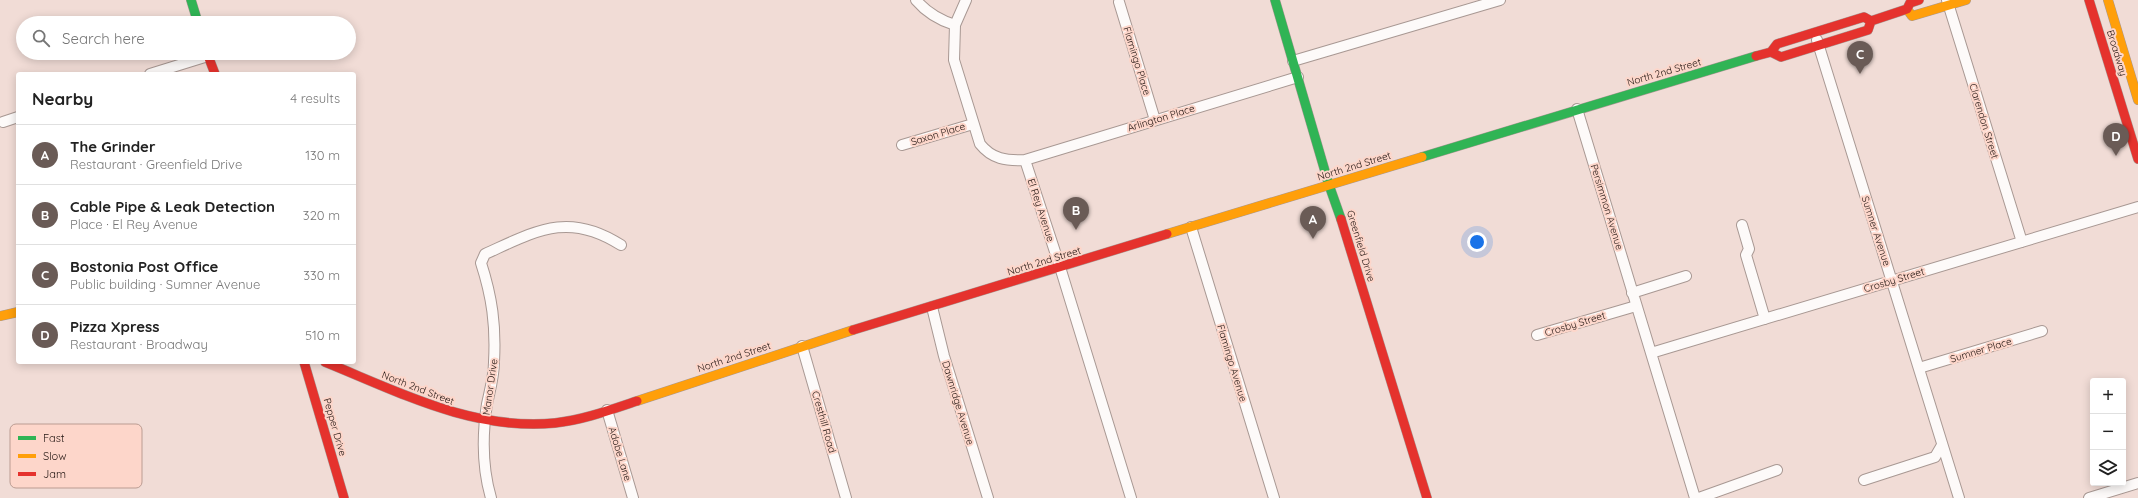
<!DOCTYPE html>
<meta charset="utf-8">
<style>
body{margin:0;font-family:Quicksand,sans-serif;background:#f6f6f6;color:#222}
.controls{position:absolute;right:12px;bottom:12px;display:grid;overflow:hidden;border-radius:4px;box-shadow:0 2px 10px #0003}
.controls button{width:36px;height:36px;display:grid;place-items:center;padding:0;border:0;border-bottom:1px solid #e0e0e0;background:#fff;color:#222;font:20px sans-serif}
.you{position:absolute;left:1477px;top:242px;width:14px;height:14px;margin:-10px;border:3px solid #fff;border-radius:50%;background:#1a73e8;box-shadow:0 0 0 6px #1a73e833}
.badge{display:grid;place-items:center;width:26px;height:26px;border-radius:50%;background:#6a5b56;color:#fff;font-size:13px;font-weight:700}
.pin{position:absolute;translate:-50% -33px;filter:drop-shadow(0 1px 2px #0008)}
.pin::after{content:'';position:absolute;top:21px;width:14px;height:12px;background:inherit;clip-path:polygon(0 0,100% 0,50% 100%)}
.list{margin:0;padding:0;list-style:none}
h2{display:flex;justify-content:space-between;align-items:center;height:52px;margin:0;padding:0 16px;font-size:17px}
h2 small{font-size:13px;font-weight:400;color:#767676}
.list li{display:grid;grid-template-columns:26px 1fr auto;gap:12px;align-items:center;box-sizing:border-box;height:60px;padding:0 16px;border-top:1px solid #e0e0e0}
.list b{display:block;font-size:15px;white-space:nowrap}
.list p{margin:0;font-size:13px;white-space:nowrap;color:#767676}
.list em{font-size:13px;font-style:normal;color:#767676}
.icon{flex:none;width:22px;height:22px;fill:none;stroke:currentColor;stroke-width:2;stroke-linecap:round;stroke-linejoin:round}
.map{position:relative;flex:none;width:2138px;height:498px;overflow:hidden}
.search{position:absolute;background:#fff;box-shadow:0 2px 10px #0003;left:16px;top:16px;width:340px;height:44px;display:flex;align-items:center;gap:10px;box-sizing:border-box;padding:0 14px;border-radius:22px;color:#767676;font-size:15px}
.panel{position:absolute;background:#fff;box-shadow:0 2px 10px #0003;left:16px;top:72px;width:340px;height:292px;border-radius:4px}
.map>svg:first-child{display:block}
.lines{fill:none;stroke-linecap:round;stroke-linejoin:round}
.street-casing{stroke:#a89893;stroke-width:12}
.fast-casing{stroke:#a89893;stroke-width:10}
.slow-casing{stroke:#a89893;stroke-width:10}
.jam-casing{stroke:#a89893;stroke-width:10}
.street{stroke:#fdfaf9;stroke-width:10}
.fast{stroke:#30b455;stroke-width:9}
.slow{stroke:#ff9f0a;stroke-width:9}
.jam{stroke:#e5322d;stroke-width:9}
.labels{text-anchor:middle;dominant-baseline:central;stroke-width:4;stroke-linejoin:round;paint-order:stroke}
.street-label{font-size:10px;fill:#221511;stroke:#fdd6ca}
.key{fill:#fdd6ca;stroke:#bb9c92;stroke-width:1}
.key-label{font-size:11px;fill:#221511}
</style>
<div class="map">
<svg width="2138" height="498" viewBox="0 0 2138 498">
<rect width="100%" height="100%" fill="#f1dcd6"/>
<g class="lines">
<defs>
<path id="street" d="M916,0C927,13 939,20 955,25
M966,0L955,25L954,60L980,144C992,159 1006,161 1025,160L1298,77
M1947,0L2022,242
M1119,2L1155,120
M1817,40L1959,498
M1293,61L1500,0
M150,74L208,56
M1577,109L1695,498
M3,122L18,117
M902,145L973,124
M1025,160L1060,267L1131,498
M1742,225L1749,249L1746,255L1765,319
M1191,227L1274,498
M1632,293L1686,276
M932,307L944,356L988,498
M1537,335L1636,306
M802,346L846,498
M1651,353L2138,207
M1919,368L2042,331
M607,410L633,498
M1864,480L1935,457L1942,445
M491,498C482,467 482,436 487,404C490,390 494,376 494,362C496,325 492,297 481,263L485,254C536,231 568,211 621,245
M1699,498L1777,470
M2089,498L2138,483"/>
<path id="fast" d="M191,0L198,23
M1275,0L1329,185L1341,219
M1422,157L1756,56"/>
<path id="slow" d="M2108,0L2138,100
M1907,9L1912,16L1966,0
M1167,234L1422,157
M0,316L18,312
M637,401L853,330"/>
<path id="jam" d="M2089,0L2138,159
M1771,52L1781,57L1868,30L1871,21L1907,9L1910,3L1919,0
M207,53L215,74
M1756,56L1771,52L1777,44L1864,17L1871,21
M1341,219L1427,498
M853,330L1167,234
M304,362L344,498
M325,362C399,392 473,431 555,423C583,420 610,410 637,401"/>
</defs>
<use href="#street" class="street-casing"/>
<use href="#fast" class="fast-casing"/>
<use href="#slow" class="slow-casing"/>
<use href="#jam" class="jam-casing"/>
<use href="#street" class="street"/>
<use href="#fast" class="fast"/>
<use href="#slow" class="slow"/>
<use href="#jam" class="jam"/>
</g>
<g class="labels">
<g class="street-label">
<text transform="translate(2117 53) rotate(73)">Broadway</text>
<text transform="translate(1137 61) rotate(73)">Flamingo Place</text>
<text transform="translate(1664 72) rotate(-16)">North 2nd Street</text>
<text transform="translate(1161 118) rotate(-17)">Arlington Place</text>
<text transform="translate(1984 121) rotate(73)">Clarendon Street</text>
<text transform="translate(938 134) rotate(-17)">Saxon Place</text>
<text transform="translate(1354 166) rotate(-17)">North 2nd Street</text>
<text transform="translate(1607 207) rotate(73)">Persimmon Avenue</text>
<text transform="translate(1041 210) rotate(72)">El Rey Avenue</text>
<text transform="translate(1876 231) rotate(72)">Sumner Avenue</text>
<text transform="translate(1361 246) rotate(73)">Greenfield Drive</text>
<text transform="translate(1044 261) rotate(-17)">North 2nd Street</text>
<text transform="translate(1894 280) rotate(-17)">Crosby Street</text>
<text transform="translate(1575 324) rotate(-17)">Crosby Street</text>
<text transform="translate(1981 350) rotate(-17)">Sumner Place</text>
<text transform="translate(734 357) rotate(-18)">North 2nd Street</text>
<text transform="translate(1232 363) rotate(73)">Flamingo Avenue</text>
<text transform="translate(490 387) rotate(-82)">Manor Drive</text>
<text transform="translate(418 388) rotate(21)">North 2nd Street</text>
<text transform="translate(958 403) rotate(73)">Dawnridge Avenue</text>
<text transform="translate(824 422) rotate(74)">Cresthill Road</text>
<text transform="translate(335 427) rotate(74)">Pepper Drive</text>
<text transform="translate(620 454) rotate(73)">Adobe Lane</text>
</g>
</g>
<rect x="10" y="424" width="132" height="64" rx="6" class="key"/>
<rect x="18" y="436" width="18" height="4" fill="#30b455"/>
<rect x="18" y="454" width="18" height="4" fill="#ff9f0a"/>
<rect x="18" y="472" width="18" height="4" fill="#e5322d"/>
<g class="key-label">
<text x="43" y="442">Fast</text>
<text x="43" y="460">Slow</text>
<text x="43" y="478">Jam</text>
</g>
</svg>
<div class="controls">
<button>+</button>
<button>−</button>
<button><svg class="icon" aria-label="layers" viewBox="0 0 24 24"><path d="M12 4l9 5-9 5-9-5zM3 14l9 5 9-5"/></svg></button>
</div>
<div class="you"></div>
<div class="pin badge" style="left:1313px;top:239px">A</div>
<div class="pin badge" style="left:1076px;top:230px">B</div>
<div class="pin badge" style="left:1860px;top:74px">C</div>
<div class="pin badge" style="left:2116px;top:156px">D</div>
<div class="search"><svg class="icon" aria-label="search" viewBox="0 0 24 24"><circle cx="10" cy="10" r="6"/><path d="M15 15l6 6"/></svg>Search here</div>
<section class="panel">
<h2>Nearby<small>4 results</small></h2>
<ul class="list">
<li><span class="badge">A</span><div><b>The Grinder</b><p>Restaurant · Greenfield Drive</p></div><em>130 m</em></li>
<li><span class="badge">B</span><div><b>Cable Pipe &amp; Leak Detection</b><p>Place · El Rey Avenue</p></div><em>320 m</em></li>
<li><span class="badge">C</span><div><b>Bostonia Post Office</b><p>Public building · Sumner Avenue</p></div><em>330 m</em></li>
<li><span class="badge">D</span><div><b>Pizza Xpress</b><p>Restaurant · Broadway</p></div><em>510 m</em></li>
</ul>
</section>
</div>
